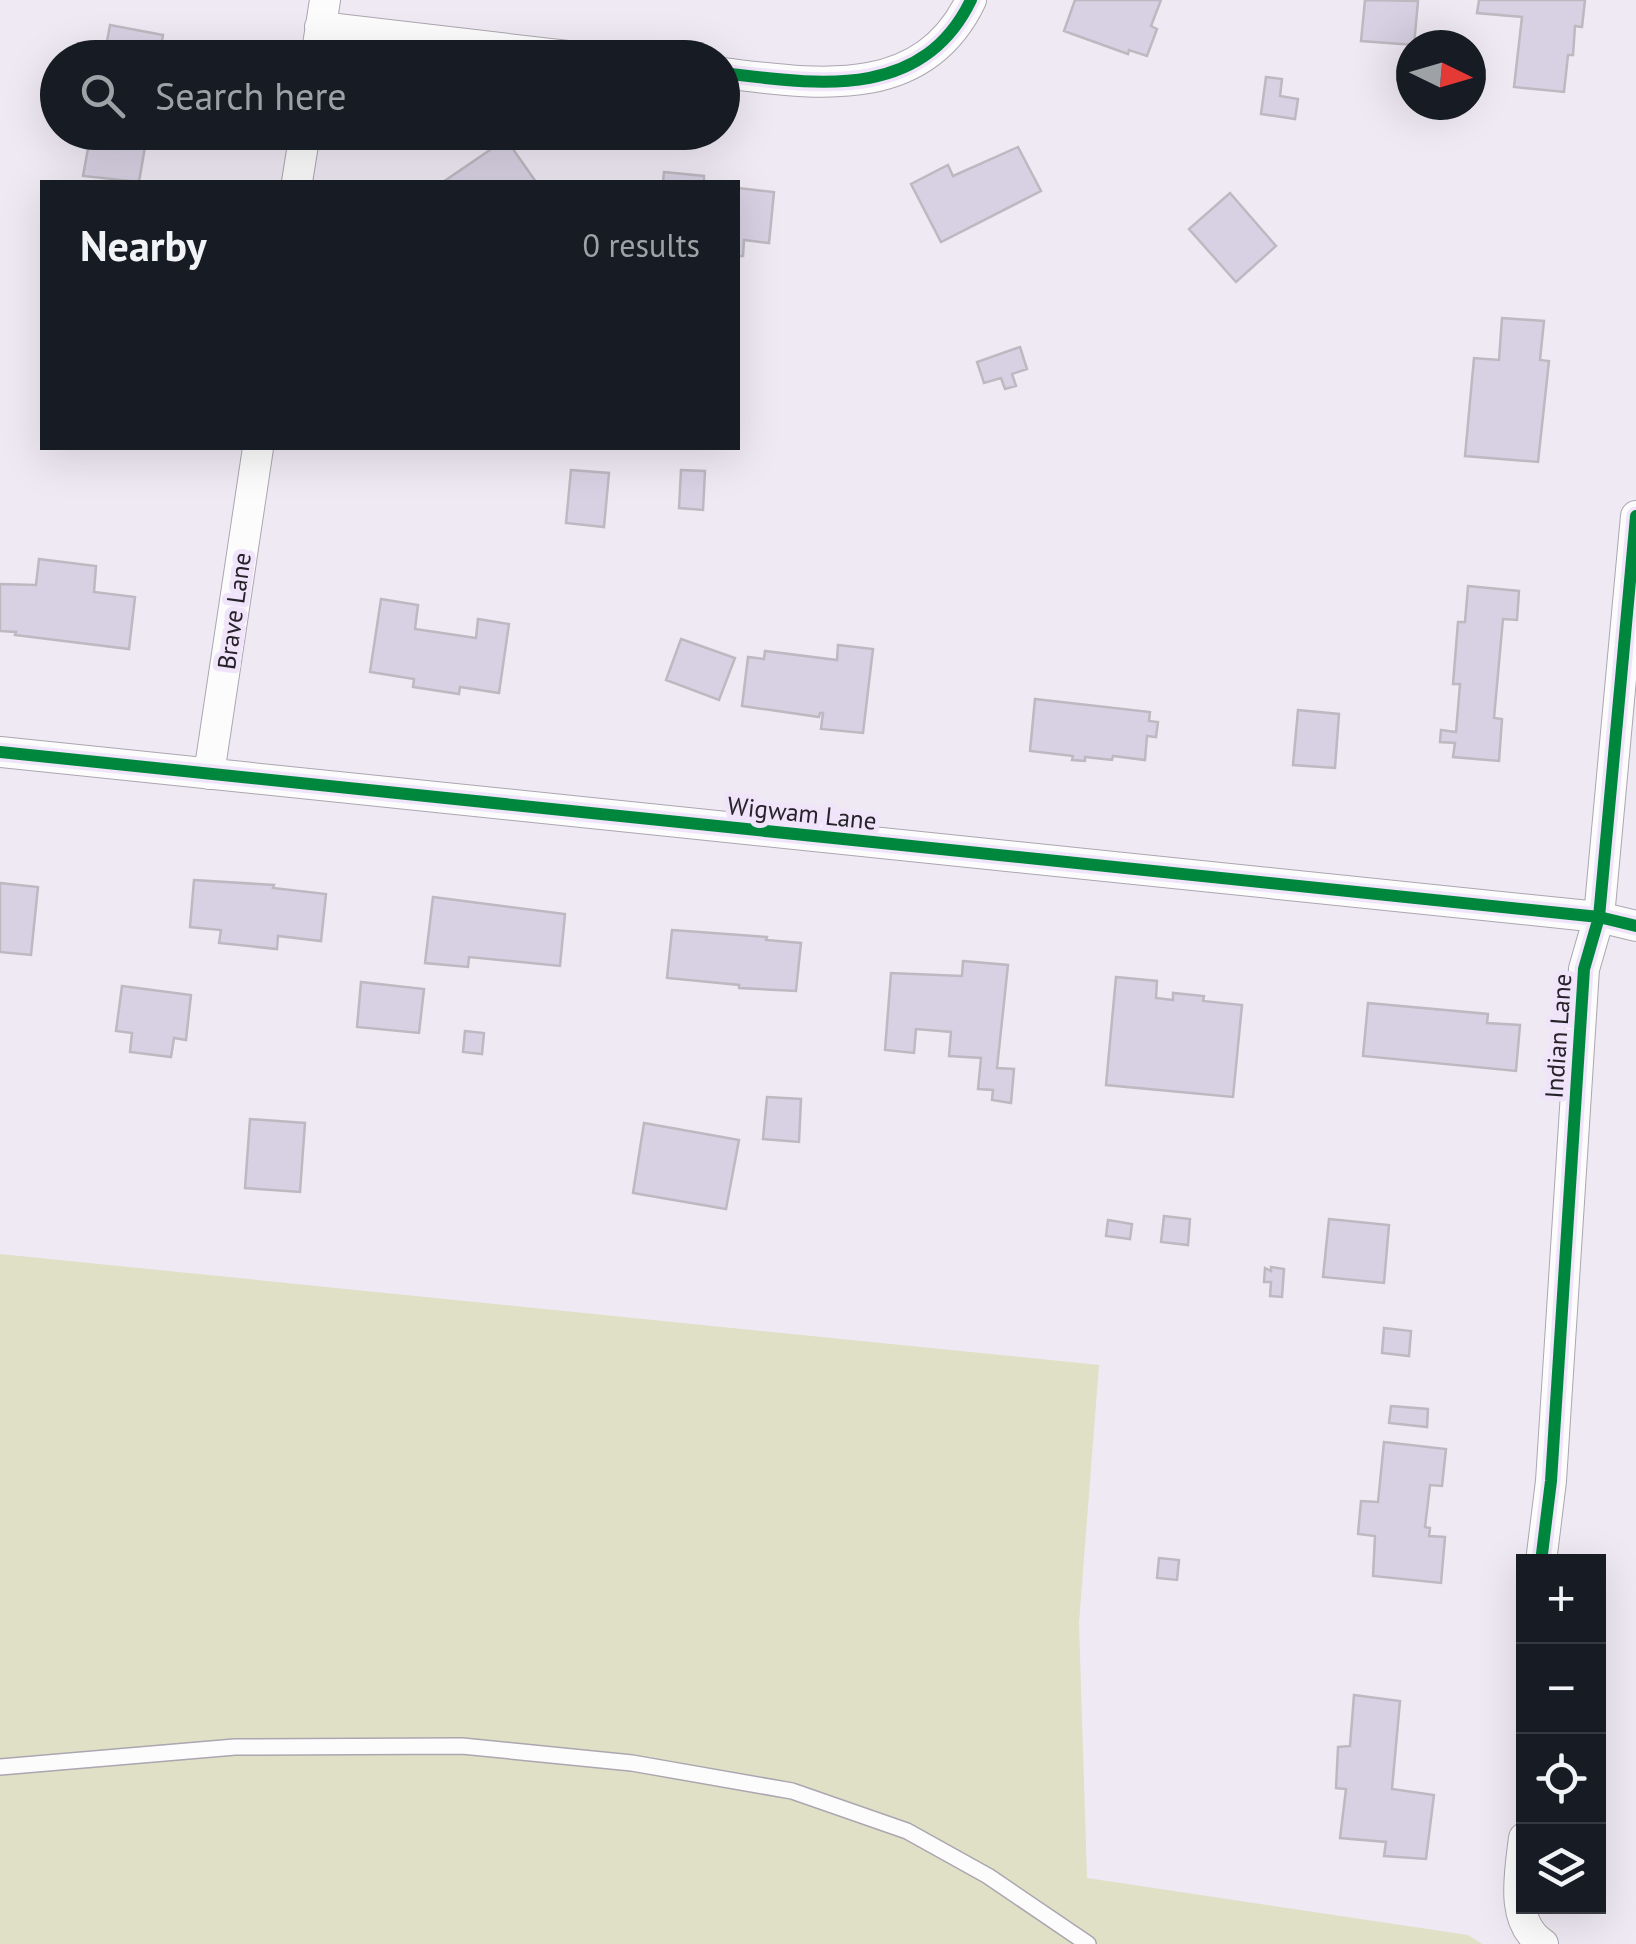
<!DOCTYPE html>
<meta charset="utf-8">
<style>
body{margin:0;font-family:"PT Sans",sans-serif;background:#20242c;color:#f1f3f6}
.controls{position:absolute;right:30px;bottom:30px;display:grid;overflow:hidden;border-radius:0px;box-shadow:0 10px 40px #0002}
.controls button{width:90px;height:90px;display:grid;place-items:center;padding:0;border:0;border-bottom:2px solid #363941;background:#171b24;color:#f1f3f6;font:50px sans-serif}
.compass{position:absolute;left:1396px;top:30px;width:90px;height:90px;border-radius:50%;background:#171b24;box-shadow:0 10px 40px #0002;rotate:95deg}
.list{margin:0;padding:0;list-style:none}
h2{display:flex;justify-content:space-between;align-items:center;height:130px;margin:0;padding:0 40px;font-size:42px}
h2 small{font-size:32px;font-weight:400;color:#9ea1a6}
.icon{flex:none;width:55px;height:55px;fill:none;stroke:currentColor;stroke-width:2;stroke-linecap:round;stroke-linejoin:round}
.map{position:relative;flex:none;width:1636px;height:1944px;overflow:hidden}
.search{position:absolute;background:#171b24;box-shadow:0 10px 40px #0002;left:40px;top:40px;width:700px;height:110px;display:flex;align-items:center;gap:25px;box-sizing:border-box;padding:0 35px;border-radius:55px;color:#9ea1a6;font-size:38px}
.panel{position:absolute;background:#171b24;box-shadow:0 10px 40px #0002;left:40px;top:180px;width:700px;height:270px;border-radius:0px}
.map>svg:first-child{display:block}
.green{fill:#dfe0c6}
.building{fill:#d7d1e3;stroke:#bcb9c1;stroke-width:2.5}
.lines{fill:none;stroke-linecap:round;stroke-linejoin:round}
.lane-casing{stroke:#aba6af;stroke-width:18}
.street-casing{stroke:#aba6af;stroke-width:32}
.lane{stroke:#fdfcfd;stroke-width:15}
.street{stroke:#fdfcfd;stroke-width:30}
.cycleway-casing{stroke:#efe4f9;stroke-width:19}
.cycleway{stroke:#00873e;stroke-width:12}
.labels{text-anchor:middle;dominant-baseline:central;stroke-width:10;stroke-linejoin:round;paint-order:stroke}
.street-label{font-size:25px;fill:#26222a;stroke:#efe4f9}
</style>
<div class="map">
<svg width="1636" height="1944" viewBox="0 0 1636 1944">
<rect width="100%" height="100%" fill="#efe9f4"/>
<path class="green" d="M0,1254L1099,1365L1079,1623L1087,1878L1468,1935L1482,1944H0Z"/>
<path class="building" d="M1075,0H1161L1151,26L1157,29L1147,56L1129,50L1128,54L1064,31Z
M1365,0L1418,1L1414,45L1361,41Z
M1479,0H1585L1582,27L1575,26L1573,55H1568L1564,92L1514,87L1522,17L1477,13Z
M110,25L163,35L159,58H104Z
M1266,77L1282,79L1280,96L1298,99L1295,119L1261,114Z
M91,132H154L153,142L146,141L139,182L83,176Z
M506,139L536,182H443Z
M1018,147L1041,191L941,242L911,184L948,165L953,176Z
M664,172L704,176V182H707H663Z
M738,188L774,192L769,243L744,240L743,256H738Z
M1230,193L1276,246L1236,282L1189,229Z
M1502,318L1544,321L1540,360L1549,361L1538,462L1465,456L1474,358L1499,360Z
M1020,347L1027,369L1012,374L1016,386L1005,389L1001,378L984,383L977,362Z
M571,470L609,473L604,527L566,523Z
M681,470L705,471L703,510L679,508Z
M39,559L96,566L94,592L135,597L129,649L15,635L16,632L0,631V584L36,585Z
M1468,586L1519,591L1517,620L1503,619L1494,718L1502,719L1499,761L1453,757L1455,743L1440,742L1441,730L1456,732L1460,684H1453L1458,622H1465Z
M381,599L418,605L415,629L476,638L478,619L509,624L499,693L460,687L459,694L413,687L414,679L370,672Z
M681,639L735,658L719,700L666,680Z
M838,645L873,649L863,733L821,729L823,713H820L819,717L742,706L748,657L764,659L765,651L837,660Z
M1035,699L1150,712L1149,721L1158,722L1156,737L1147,736L1145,760L1113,756L1112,760L1085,757V761L1072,760L1073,756L1030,751Z
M1298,710L1339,714L1335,768L1293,765Z
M194,880L274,885L273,888L326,894L321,941L278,936L277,949L219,943L221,930L190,927Z
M0,883L38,887L31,955L0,952Z
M433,897L565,914L560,966L469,957L468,967L425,963Z
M672,930L767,937L766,940L801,943L796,991L739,988V985L667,978Z
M963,961L1008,965L997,1068L1014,1069L1011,1103L992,1100L993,1090L978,1089L981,1058L949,1056L951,1032L916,1029L914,1053L885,1050L891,973L962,976Z
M1116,977L1157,981L1156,998L1173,1000V993L1204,996L1203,1001L1242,1005L1233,1097L1106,1085Z
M361,982L424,989L419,1033L357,1027Z
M122,986L191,995L186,1040L174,1038L171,1057L130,1052L132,1033L116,1031Z
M1368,1003L1488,1014L1487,1023L1520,1025L1516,1071L1363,1056Z
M465,1031L484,1033L482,1054L463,1052Z
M767,1097L801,1099L799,1142L763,1139Z
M250,1119L305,1123L300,1192L245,1188Z
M644,1123L739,1140L726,1209L633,1193Z
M1164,1216L1190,1219L1188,1245L1161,1242Z
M1329,1219L1389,1225L1384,1283L1323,1277Z
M1108,1220L1132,1224L1130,1239L1106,1236Z
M1271,1267L1284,1269L1282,1297L1270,1296L1271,1282H1264L1265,1268L1271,1271Z
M1384,1328L1411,1331L1409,1356L1382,1353Z
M1391,1406L1428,1409L1427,1427L1389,1423Z
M1384,1442L1446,1449L1442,1486L1430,1485L1425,1527L1430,1528L1429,1536L1445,1537L1441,1583L1373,1576L1375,1536L1358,1534L1361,1501L1378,1502Z
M1159,1558L1179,1560L1177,1580L1157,1578Z
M1354,1695L1400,1701L1392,1789L1434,1795L1426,1859L1384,1856L1386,1842L1340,1838L1346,1789L1336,1788L1338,1747L1350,1746Z"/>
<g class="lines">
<defs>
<path id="lane" d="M0,1767L235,1747L462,1746L632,1763L792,1791L907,1831L988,1876L1088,1944"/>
<path id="street" d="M320,27L585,58
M316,58L325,0
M722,73C816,84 922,102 971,0
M297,182L305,132
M0,752L1599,917L1636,926
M209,774L258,448
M1541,1562L1551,1481L1584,969L1599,917L1636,516
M1524,1838C1520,1873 1509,1922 1543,1944"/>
</defs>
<use href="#lane" class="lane-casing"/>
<use href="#street" class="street-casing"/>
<use href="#lane" class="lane"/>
<use href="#street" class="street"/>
<defs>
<path id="cycleway" d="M722,73C816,84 922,102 971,0
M0,752L1599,917L1636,926
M1541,1562L1551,1481L1584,969L1599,917L1636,516"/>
</defs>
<use href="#cycleway" class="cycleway-casing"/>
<use href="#cycleway" class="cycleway"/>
</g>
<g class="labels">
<g class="street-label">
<text transform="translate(234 611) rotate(-82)">Brave Lane</text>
<text transform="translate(802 813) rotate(6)">Wigwam Lane</text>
<text transform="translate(1558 1036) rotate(-86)">Indian Lane</text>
</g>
</g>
</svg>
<div class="controls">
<button>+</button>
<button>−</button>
<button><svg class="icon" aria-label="locate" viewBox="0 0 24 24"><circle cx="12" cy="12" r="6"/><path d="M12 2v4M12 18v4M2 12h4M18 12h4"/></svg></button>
<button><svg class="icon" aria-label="layers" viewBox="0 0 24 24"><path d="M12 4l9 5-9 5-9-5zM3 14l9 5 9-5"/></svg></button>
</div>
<svg class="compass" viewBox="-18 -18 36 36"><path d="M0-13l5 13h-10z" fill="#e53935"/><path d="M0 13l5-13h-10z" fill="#9ea1a6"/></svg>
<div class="search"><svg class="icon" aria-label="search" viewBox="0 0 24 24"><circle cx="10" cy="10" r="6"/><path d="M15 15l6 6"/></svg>Search here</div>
<section class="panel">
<h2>Nearby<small>0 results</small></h2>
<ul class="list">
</ul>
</section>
</div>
